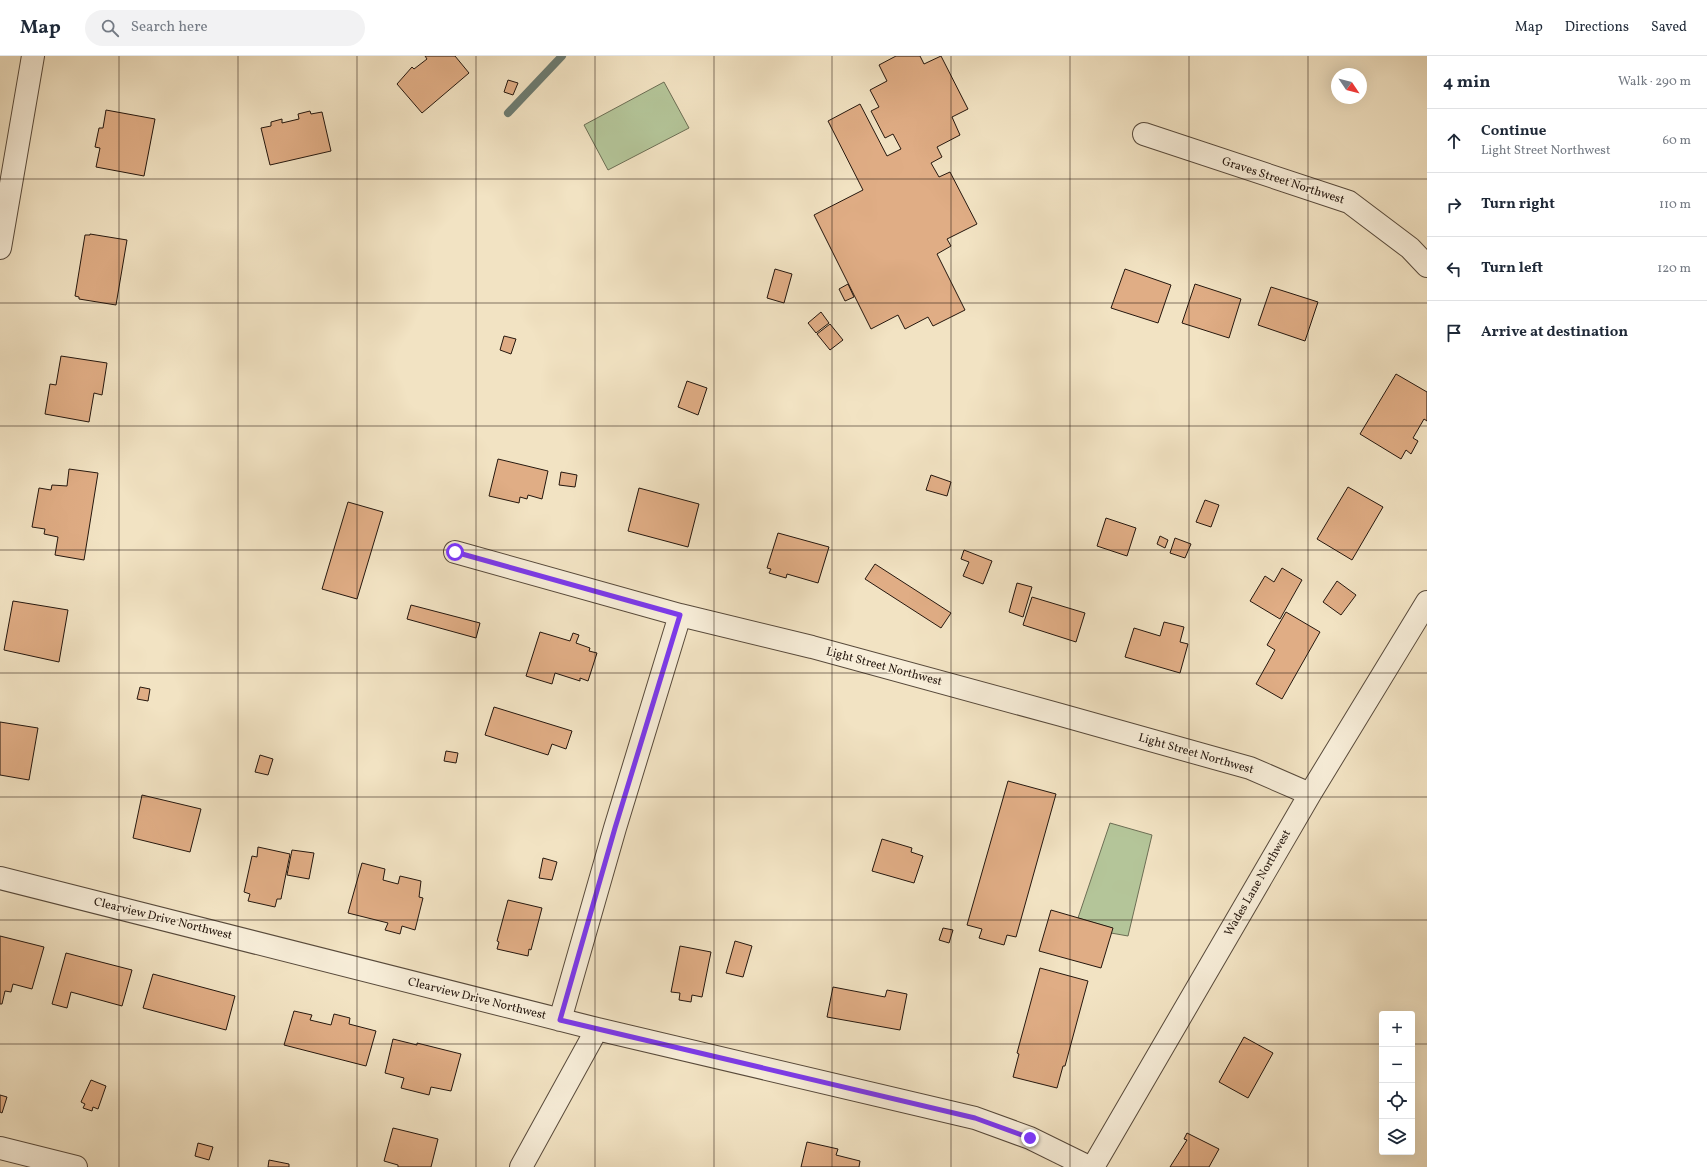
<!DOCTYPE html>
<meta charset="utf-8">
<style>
body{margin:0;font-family:Vollkorn,serif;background:#f2f2f3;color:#1f2937}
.controls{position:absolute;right:12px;bottom:12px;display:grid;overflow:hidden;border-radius:4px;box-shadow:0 4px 16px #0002}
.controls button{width:36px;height:36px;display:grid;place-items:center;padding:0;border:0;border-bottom:1px solid #e0e1e3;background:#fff;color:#1f2937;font:20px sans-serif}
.compass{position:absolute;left:1331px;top:12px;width:36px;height:36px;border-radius:50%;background:#fff;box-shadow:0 4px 16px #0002;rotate:125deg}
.stop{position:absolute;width:12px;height:12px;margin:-9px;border:3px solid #7c3aed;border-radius:50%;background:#fff}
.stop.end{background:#7c3aed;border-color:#fff;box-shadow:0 1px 4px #0008}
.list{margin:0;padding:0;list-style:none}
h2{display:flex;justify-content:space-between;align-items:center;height:52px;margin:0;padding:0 16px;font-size:17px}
h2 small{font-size:13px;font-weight:400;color:#747a83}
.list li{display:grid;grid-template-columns:26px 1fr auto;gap:12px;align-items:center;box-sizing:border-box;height:64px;padding:0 16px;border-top:1px solid #e0e1e3}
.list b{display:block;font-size:15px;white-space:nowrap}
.list p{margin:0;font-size:13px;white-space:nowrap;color:#747a83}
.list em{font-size:13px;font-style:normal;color:#747a83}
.icon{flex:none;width:22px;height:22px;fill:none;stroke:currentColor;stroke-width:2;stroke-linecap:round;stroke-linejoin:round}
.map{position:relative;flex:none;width:1427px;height:1111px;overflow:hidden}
header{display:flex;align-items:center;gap:24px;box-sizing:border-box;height:56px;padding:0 20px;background:#fff;border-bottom:1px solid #e0e1e3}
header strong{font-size:19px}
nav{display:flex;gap:22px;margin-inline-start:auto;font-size:14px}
.search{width:280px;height:36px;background:#f2f2f3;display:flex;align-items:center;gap:10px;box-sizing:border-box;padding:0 14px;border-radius:22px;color:#747a83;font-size:15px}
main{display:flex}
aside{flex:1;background:#fff}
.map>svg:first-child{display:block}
.green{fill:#b4c599;stroke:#6c6e54}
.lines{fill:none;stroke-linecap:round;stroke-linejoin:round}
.stream{stroke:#6c7b71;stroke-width:8}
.building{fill:#e0ad85;stroke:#25170e}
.minor-casing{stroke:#584a3b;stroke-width:24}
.minor{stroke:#f7edd8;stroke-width:22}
.route{stroke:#7c3aed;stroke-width:5}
.grid{fill:none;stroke:#25170e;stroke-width:1;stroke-opacity:0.55}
.labels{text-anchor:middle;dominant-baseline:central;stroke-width:3;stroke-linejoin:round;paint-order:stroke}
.street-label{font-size:12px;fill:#25170e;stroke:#f7edd8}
</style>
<header>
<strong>Map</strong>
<div class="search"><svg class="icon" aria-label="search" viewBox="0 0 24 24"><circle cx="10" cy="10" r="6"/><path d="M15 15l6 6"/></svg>Search here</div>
<nav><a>Map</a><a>Directions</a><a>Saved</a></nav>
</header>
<main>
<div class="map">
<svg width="1427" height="1111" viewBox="0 0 1427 1111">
<rect width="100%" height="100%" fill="#f2e3c3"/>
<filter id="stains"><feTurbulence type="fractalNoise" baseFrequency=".005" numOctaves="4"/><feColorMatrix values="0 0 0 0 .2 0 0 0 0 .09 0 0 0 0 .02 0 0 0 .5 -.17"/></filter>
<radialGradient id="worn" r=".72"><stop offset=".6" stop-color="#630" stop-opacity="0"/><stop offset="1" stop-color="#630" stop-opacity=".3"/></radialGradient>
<path class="green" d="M664,26L689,72L608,114L584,69Z
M1110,767L1152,779L1128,880L1111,877L1112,872L1078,862Z"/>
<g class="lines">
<path class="stream" d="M508,57L562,0"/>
</g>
<path class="building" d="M425,0H455L469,17L422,57L397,28L412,11L414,13L427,3Z
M896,0H920L924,8L941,0L968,53L952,61L960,79L937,91L942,101L931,107L939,121L950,116L977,168L947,183L951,190L937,198L965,254L933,270L928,261L905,273L898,259L871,273L814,159L863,134L828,65L860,48L887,100L901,93L893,78L885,82L871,55L879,51L870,34L887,25L879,9Z
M508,24L518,27L513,39L504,36Z
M106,54L155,63L144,120L96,111L100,92L95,91L99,72H103Z
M310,55L311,58L322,56L331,95L270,109L261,72L271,70V66L282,63V67L299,63L298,58Z
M90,178L127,184L116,249L79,243V241L75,240L85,179H90Z
M775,213L792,218L784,247L767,242Z
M1125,213L1171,229L1158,267L1111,252Z
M848,228L854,241L845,245L839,233Z
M1195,228L1241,243L1229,282L1182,267Z
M1271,231L1318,246L1305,285L1258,269Z
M821,256L829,267L816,277L808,267Z
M830,268L843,284L830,294L817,278Z
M504,280L516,283L511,298L500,294Z
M61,300L107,307L102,339L94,337L89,366L45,358L50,328L56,329Z
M1396,318L1427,336V365L1424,363L1413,382L1418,385L1411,398L1406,394L1401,403L1360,378Z
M687,325L707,332L698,359L678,351Z
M498,403L548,415L542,443L528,439L527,443L520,441L519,447L489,440Z
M69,413L98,417L84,504L55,499L58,481L44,478L45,473L32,471L39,432L51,434L52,429L67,430Z
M561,416L577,419L575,431L559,429Z
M931,419L951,426L947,440L926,434Z
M1348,431L1383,451L1352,504L1317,483Z
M639,432L699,448L688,491L628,475Z
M1205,444L1219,449L1211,471L1196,466Z
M348,446L383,456L357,543L322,533Z
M1106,462L1136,472L1127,500L1097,490Z
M778,477L829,491L818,527L787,518L786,522L769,517L771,513L767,512Z
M1160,480L1168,484L1165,492L1157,488Z
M1175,482L1191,488L1185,502L1170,497Z
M964,494L992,505L983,528L963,520L969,506L961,503Z
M875,508L951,557L941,572L865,523Z
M1282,512L1302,524L1280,563L1250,545L1265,520L1274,526Z
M1337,525L1356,539L1341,559L1323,546Z
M1017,527L1032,531L1023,561L1009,556Z
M1032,541L1085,557L1076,586L1023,569Z
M13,545L68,554L59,606L4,594Z
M411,549L480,567L476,582L407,563Z
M1286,556L1320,576L1282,643L1256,628L1275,594L1267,589Z
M1164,566L1184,571L1180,586L1188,588L1180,617L1125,601L1134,572L1160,580Z
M540,576L570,585L573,577L579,579L576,587L590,592L589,595L597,597L588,625L580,622V625L555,617L552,628L526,620Z
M140,631L150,633L148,645L137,643Z
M494,651L572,675L566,693L552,688L548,699L485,679Z
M0,666L38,672L29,724L0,719Z
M446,695L458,697L456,707L444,705Z
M260,699L273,703L268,719L255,716Z
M1008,725L1056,738L1016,881L1007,879L1004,889L979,882L982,873L967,869Z
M142,739L201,753L190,796L133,782Z
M882,783L912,792L911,796L923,800L914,827L872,815Z
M258,791L290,798L281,843H277L275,851L248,845L250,838L244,836L252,800L257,801Z
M292,794L314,797L309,823L287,819Z
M543,802L557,806L552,824L539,822Z
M362,807L385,813L383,824L398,828L400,820L421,825L419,841L423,842L415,874L402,870L400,878L385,874L388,867L348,857Z
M508,844L542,852L531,894L529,893L528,900L497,893L499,886L497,885Z
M1051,854L1113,872L1101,912L1039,895Z
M943,872L953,874L949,887L939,884Z
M0,880L44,891L32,933L13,928L11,936L5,935L2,948H0Z
M735,885L752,890L743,921L726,917Z
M680,890L711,896L702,941L692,939L691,946L679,944L680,937L671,936Z
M66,897L132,914L122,950L71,936L67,952L52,948Z
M1040,912L1088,925L1065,1010H1063L1057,1032L1013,1021L1019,998L1017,997Z
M153,918L235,940L226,974L143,952Z
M833,931L885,941L887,934L907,938L900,974L827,961Z
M294,955L312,959L310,964L331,969L334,958L350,962L349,968L376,975L366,1010L284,989Z
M1244,981L1273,997L1248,1042L1219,1026Z
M393,983L417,989V987L461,998L451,1035L431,1031L429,1039L401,1032L404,1022L385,1017Z
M91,1024L106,1030L98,1053L93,1051L92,1055L83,1052L85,1048L81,1046Z
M0,1039L7,1041L2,1057L0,1056Z
M393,1072L438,1083L431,1111H398V1109L384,1105Z
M1187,1077L1219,1093L1209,1111H1170L1187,1084L1184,1083Z
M807,1086L838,1093L836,1099L860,1105L859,1111H801Z
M198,1087L213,1091L209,1104L195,1100Z
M269,1104L289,1108V1111H268Z"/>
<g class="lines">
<defs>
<path id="minor" d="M1144,78L1349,146L1410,192L1427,210
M0,192L33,0
M455,496L680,559L812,591L1061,659L1250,712L1310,738
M0,822L597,973L975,1062L1030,1082L1089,1111
M560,964L615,772L680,559
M0,1092L76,1111
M521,1111L597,973
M1093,1111L1310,738L1427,546"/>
</defs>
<use href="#minor" class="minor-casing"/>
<use href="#minor" class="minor"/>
</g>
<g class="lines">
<path class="route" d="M455,496L680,559L615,772L560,964L975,1062L1030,1082"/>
</g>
<path class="grid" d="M119,0V1111M238,0V1111M357,0V1111M476,0V1111M595,0V1111M714,0V1111M832,0V1111M951,0V1111M1070,0V1111M1189,0V1111M1308,0V1111M0,123H1427M0,247H1427M0,370H1427M0,494H1427M0,617H1427M0,741H1427M0,864H1427M0,988H1382M1412,988H1427"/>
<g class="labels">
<g class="street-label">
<text transform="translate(1283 125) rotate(18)">Graves Street Northwest</text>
<text transform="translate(884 611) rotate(15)">Light Street Northwest</text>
<text transform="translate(1196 698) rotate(16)">Light Street Northwest</text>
<text transform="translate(1258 827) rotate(-60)">Wades Lane Northwest</text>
<text transform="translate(163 863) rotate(14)">Clearview Drive Northwest</text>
<text transform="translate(477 943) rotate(14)">Clearview Drive Northwest</text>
</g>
</g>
<rect width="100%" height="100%" filter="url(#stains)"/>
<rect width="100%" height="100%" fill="url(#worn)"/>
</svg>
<div class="controls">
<button>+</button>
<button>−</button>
<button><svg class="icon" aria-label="locate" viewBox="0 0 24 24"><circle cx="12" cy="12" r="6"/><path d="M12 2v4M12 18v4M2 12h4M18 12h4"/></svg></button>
<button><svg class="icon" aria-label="layers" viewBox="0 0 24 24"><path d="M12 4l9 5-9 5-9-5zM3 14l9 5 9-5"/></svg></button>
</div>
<svg class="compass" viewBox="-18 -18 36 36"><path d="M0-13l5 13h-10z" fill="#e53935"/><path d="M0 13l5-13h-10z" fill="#747a83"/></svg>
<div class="stop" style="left:455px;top:496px"></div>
<div class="stop end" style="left:1030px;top:1082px"></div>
</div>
<aside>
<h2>4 min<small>Walk · 290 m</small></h2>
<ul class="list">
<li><svg class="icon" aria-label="ahead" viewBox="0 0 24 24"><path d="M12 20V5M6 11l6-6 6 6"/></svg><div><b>Continue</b><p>Light Street Northwest</p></div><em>60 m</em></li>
<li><svg class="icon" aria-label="right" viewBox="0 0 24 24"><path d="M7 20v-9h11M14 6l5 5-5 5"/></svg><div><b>Turn right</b></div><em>110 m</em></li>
<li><svg class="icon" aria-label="left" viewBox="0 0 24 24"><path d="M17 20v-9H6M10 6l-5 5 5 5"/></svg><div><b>Turn left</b></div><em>120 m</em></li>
<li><svg class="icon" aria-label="arrive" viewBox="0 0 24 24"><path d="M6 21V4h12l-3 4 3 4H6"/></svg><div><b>Arrive at destination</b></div></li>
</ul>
</aside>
</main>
